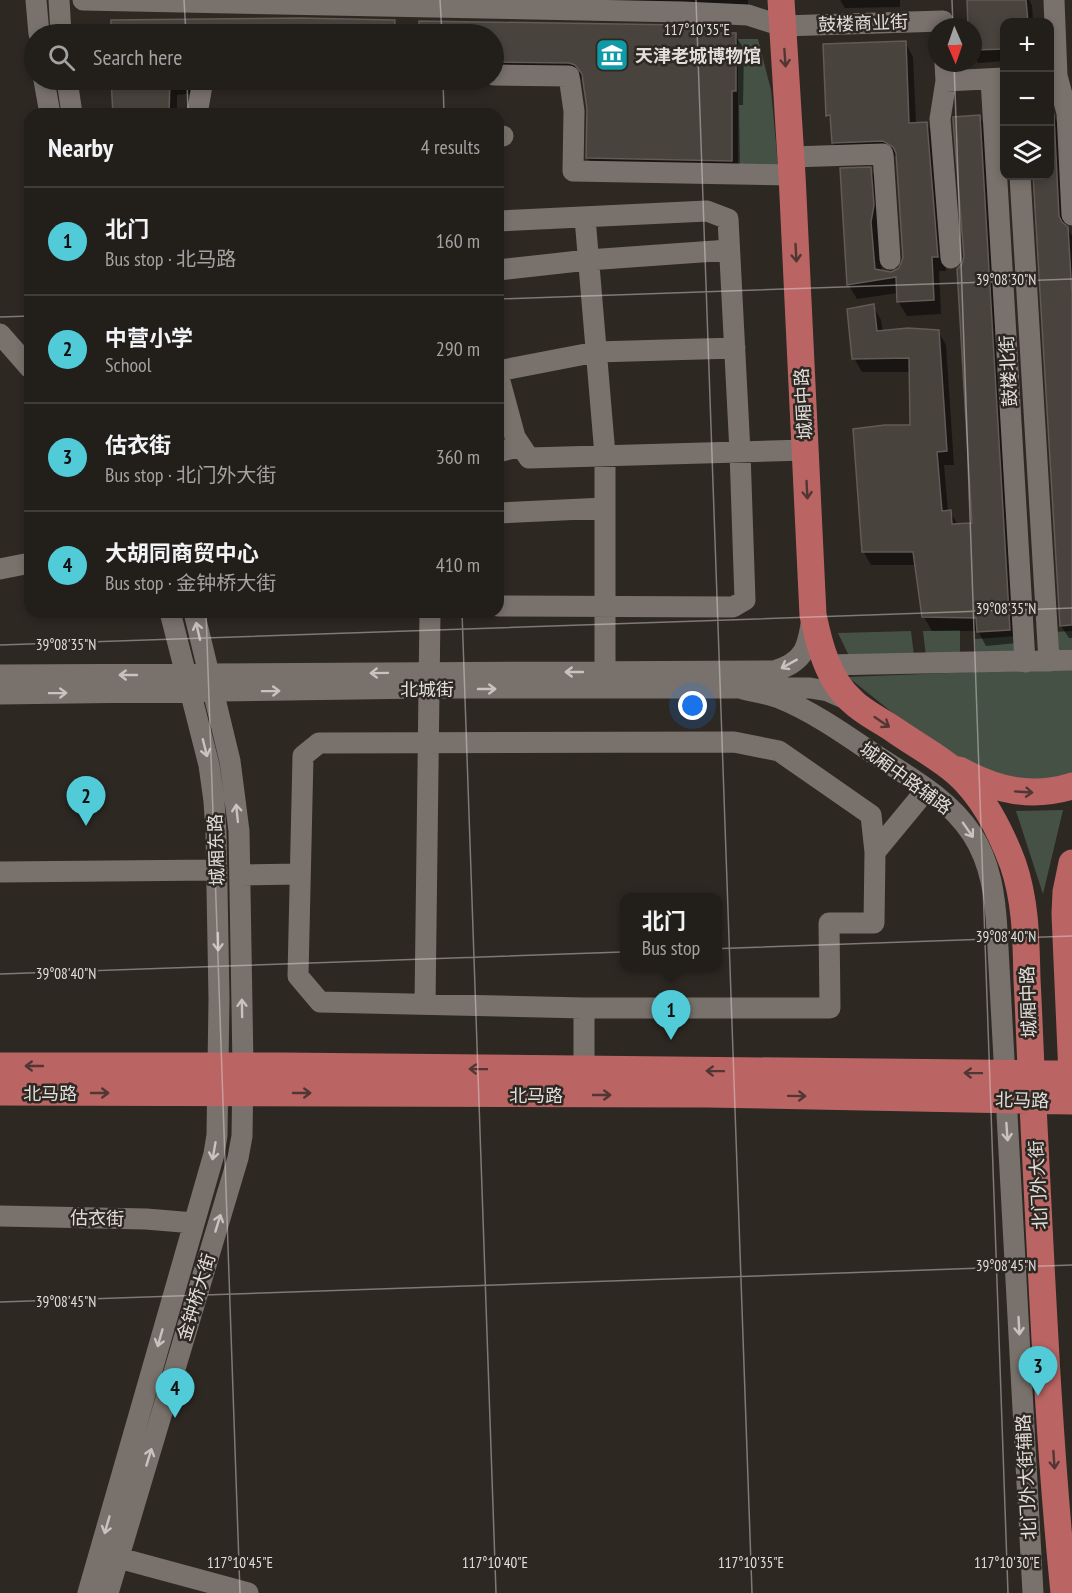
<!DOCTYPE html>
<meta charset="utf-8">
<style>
body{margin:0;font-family:"PT Sans Narrow","Noto Sans SC",sans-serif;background:#2a2723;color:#f1f3f6}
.controls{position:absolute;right:18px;top:18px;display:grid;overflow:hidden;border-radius:12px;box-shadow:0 3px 9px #0003}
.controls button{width:54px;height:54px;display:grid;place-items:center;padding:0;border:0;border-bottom:2px solid #3f3c39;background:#221e1a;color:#f1f3f6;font:30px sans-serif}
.compass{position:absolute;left:928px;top:18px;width:54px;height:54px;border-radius:50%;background:#221e1a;box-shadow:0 3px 9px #0003;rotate:178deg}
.you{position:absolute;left:693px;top:706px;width:21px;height:21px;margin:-15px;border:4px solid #fff;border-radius:50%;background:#1a73e8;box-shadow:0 0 0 9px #1a73e833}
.badge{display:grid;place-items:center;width:39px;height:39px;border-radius:50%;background:#52cbd8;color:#111;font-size:20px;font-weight:700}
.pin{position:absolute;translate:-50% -50px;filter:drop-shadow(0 2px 3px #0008)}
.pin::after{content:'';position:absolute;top:32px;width:21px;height:18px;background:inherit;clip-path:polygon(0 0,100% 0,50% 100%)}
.popup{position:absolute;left:620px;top:893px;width:102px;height:78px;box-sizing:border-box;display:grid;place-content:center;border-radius:12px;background:#221e1a;filter:drop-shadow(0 2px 4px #0005);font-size:20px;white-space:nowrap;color:#a2a2a2}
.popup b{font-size:22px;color:#f1f3f6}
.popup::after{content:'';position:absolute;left:50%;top:100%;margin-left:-12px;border:12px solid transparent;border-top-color:#221e1a}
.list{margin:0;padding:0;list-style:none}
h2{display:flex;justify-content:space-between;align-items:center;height:78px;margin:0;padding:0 24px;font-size:26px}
h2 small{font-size:20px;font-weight:400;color:#a2a2a2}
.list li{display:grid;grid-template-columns:39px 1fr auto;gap:18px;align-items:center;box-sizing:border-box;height:108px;padding:0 24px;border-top:2px solid #3f3c39}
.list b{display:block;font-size:22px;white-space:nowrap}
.list p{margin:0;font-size:20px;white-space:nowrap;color:#a2a2a2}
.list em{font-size:20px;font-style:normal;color:#a2a2a2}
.icon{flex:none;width:33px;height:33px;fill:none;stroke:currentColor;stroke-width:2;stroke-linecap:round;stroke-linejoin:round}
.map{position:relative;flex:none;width:1072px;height:1593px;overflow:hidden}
.search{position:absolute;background:#221e1a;box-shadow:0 3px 9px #0003;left:24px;top:24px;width:480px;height:66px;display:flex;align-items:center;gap:15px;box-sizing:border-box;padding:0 21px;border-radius:33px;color:#a2a2a2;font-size:22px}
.panel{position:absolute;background:#221e1a;box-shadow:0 3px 9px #0003;left:24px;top:108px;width:480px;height:510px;border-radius:18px}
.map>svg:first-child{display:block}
.green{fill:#445144}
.shadow{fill:#0007}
.building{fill:#49433d;stroke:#615a55;stroke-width:1.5}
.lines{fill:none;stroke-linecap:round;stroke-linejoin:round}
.minor{stroke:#79726c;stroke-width:21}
.major{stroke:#ba6564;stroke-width:27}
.oneway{stroke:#513733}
.oneway2{stroke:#c8c3bf}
.ticks{fill:none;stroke:#e2dedb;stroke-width:1.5;stroke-opacity:0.45}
.labels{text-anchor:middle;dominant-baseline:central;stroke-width:5;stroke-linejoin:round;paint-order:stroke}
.street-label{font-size:18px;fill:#e2dedb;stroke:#2e2823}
.poi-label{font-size:18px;font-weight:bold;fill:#e2dedb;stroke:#2e2823;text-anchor:start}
.ticks-label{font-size:15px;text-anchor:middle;fill:#e2dedb;stroke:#2e2823;stroke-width:5;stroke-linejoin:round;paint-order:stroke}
</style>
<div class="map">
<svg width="1072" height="1593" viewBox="0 0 1072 1593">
<rect width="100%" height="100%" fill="#2e2823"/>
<path class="green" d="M738,39H758L771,90L778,165H738Z
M960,630V655L926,657L923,631Z
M911,631L914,656L850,658L838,633Z
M1072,631V649L1054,650L1052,632Z
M1017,636L1018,653L976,656L975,639Z
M1072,668V774L1051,782L979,772L898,717L848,677Z
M1063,810L1043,894L1016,811Z"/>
<path class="shadow" d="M240,0H748V13Z
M840,0H903H900V7L845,8Z
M968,0H1029L1032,5L1033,22H1004V61L978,63L973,53V27H970Z
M112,22H394L396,26H421L703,27L708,35H735L744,49L743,105H739L740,175L596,172L587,158L588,111L584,80L579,77L494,79V34H112Z
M905,42L913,57L916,124H927L935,138L946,271H939L941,314L907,316L898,301V293L857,299L848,284L870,169L879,183V238L882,272L892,273L900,269L904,258L898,158L893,155L842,157L833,142L832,123L827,115Z
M113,80H195L196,93L177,95V114H115Z
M1050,113H1052L1061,129L1066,227L1072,236V638H1069L1061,626L1032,176H1050Z
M980,117L988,131L1017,643L986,646L978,631H932L924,617L917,565H871L863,551L912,426L910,372H862L854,358L873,306L881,320L883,332L938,331L946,345L954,465H944L948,512H950L958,525L974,524L964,265Z"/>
<path class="building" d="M967,0H1026L1028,22H1005V49L973,50V27H968Z
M298,18L395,20L394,34H111V20Z
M419,21L683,25L704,26V33H736V91H732V161L586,158L587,109L582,74L575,65L569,63L494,62V34H419Z
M906,41L909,123L927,122L938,257H932L934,300L897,302L896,277L847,285L840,168L871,167L874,205L871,222L875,269L891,272L899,268L903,258L896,153L893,147L883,141L832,143L830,115L826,116L823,44Z
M111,80H170L169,114H113Z
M1050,111H1053L1054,115L1059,216L1062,222L1068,227L1072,295V625L1060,626L1033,176H1050Z
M980,115L1010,630L977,632L976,618L922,617L913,552H862L853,429L885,425H910L909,358L852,359L847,309L874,304L877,331L908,328L939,330L947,451L937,452L942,511L951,510L952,524L972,523L957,269L962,264L964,257L953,120V117Z"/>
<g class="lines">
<path class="minor" d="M36,0L39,34
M59,0L61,34
M83,0L683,12L748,15L782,26L943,21
M1054,0L1057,76L1067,113L1072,215
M945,63L946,81L1004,78
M494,75L569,76L574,111L573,171L792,175
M991,79L1025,662
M44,80L50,114
M67,80L72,114
M946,81L940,119L951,258
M197,114L203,80
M498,136H503
M791,157L883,154L890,259
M1020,176L1049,661
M585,218L605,455V672
M498,221L707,211L728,219L740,452L745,600L733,607L498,606
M498,270L588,260L729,250
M0,334L30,368
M498,371L596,352L735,348
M498,374L515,437L529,458L805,450
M498,452L521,446
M498,513L605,508
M0,569L30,563
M827,665L1072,660
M0,675L774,671C805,662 808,647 812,618
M743,689C755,692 768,694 779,698C814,712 846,735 877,756C911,778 949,799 972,834C991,863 995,897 997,930L1033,1593
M0,694L424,688H810L828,691L851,701
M875,852L871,815L779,751L734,742L319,743L303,756L298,976L320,1002L584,1008H830L829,923H874L875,852L927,789
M0,872L217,870
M241,875L300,874
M425,1004L430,612
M584,1070V1008
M0,1216L146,1219L194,1223
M119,1558L248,1593
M88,1593L214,1154L217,1135L219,999L216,833L214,801L209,765L170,612
M108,1593L238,1158L242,1136L243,1066L239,831L230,761L194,612"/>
<path class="major" d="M781,0L792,175L813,615C819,644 828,680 852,701C864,713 882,721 896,731C916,745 939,757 957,773C983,796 1001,832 1013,864C1026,902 1026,940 1027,980C1029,1015 1030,1051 1032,1087C1041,1255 1047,1425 1064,1593
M959,770C996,790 1031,799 1072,786
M1072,863L1066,892L1065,914L1072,1075
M0,1066H282L1072,1074
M0,1092L707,1094L1072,1101"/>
</g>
<defs><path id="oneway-shaft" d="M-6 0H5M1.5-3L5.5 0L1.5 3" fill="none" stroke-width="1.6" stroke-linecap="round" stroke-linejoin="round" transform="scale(1.5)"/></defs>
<g class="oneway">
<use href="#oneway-shaft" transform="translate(785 58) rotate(86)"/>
<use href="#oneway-shaft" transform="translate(796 253) rotate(87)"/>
<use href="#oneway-shaft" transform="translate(807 490) rotate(87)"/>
<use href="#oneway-shaft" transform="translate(882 722) rotate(34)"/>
<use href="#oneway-shaft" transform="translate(1024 792) rotate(4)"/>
<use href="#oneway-shaft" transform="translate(34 1066) rotate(180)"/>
<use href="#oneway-shaft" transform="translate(478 1069) rotate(-179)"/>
<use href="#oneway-shaft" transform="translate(715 1071) rotate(-179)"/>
<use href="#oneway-shaft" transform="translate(973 1073) rotate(-179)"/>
<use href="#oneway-shaft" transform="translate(100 1093)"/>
<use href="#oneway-shaft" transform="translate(302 1093)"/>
<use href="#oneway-shaft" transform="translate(602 1095)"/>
<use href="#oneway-shaft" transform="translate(797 1096) rotate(1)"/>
<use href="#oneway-shaft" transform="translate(1054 1460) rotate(86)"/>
</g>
<g class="oneway2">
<use href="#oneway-shaft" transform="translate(198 631) rotate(-103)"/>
<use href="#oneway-shaft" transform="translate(789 664) rotate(151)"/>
<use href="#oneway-shaft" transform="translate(574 672) rotate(180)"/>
<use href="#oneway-shaft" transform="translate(379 673) rotate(179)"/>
<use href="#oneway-shaft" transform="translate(128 675) rotate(180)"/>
<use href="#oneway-shaft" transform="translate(487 689)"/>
<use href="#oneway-shaft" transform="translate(271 691) rotate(-1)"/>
<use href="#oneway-shaft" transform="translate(58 693) rotate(-1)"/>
<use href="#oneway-shaft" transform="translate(205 748) rotate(76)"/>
<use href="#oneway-shaft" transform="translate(237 813) rotate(-96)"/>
<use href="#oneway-shaft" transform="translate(968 830) rotate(55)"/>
<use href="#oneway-shaft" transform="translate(218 942) rotate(89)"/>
<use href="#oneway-shaft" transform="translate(242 1008) rotate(-91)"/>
<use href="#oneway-shaft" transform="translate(1007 1132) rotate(86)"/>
<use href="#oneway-shaft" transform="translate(214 1151) rotate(100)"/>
<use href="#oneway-shaft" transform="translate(218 1223) rotate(-73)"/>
<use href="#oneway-shaft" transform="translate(1019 1326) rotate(87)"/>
<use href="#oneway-shaft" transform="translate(160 1338) rotate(106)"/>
<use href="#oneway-shaft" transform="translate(149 1457) rotate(-73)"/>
<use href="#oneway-shaft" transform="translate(107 1525) rotate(106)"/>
</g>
<path class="ticks" d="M184,0L186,34M440,0L442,34M696,0L752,1593M952,0L953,27M954,63L1008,1593M187,80L188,114M443,80L444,114M498,299L1072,279M0,317L30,316M206,612L240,1593M462,612L496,1593M0,645L1072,608M0,974L1072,936M0,1302L1072,1265"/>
<defs>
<symbol id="museum-square" viewBox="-11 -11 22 22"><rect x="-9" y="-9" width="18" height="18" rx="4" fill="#0f9aa8" stroke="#2e2823"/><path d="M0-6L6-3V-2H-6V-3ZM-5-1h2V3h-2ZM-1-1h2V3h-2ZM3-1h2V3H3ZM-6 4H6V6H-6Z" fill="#fff"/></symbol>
</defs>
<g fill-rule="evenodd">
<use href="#museum-square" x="593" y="36" width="38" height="38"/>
</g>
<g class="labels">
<g class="street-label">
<text transform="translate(863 23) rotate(-2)">鼓楼商业街</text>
<text transform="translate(1008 371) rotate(-93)">鼓楼北街</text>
<text transform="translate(803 404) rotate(-93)">城厢中路</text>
<text x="427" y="689">北城街</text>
<text transform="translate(906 778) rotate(36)">城厢中路辅路</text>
<text transform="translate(216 850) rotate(-92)">城厢东路</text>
<text transform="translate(1028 1002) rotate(-92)">城厢中路</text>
<text x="50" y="1093">北马路</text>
<text x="536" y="1095">北马路</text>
<text transform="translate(1022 1100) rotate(1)">北马路</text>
<text transform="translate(1038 1185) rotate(-93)">北门外大街</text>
<text transform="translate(97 1218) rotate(1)">估衣街</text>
<text transform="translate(196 1297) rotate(-73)">金钟桥大街</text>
<text transform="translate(1026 1477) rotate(-93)">北门外大街辅路</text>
</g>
<g class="poi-label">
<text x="635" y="55">天津老城博物馆</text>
</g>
</g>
<g class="ticks-label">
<text x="697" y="35">117°10'35"E</text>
<text x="1006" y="285">39°08'30"N</text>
<text x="1006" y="614">39°08'35"N</text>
<text x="66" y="650">39°08'35"N</text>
<text x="1006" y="942">39°08'40"N</text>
<text x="66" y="979">39°08'40"N</text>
<text x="1006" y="1271">39°08'45"N</text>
<text x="66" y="1307">39°08'45"N</text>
<text x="240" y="1568">117°10'45"E</text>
<text x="495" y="1568">117°10'40"E</text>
<text x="751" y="1568">117°10'35"E</text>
<text x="1007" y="1568">117°10'30"E</text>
</g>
</svg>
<div class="controls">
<button>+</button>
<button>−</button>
<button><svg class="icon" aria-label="layers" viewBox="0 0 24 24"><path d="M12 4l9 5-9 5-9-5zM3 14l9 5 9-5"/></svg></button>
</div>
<svg class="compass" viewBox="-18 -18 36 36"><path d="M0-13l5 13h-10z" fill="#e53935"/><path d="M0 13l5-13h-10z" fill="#a2a2a2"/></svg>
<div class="you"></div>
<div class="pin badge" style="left:671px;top:1040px">1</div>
<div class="popup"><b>北门</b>Bus stop</div>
<div class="pin badge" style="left:86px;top:826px">2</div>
<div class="pin badge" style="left:1038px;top:1396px">3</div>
<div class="pin badge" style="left:175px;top:1418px">4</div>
<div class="search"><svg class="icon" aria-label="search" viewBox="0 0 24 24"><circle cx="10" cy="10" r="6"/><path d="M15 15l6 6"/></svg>Search here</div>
<section class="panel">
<h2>Nearby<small>4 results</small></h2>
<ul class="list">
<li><span class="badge">1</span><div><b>北门</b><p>Bus stop · 北马路</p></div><em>160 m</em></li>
<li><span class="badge">2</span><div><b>中营小学</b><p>School</p></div><em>290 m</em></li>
<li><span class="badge">3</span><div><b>估衣街</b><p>Bus stop · 北门外大街</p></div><em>360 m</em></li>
<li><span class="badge">4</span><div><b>大胡同商贸中心</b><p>Bus stop · 金钟桥大街</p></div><em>410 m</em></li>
</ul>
</section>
</div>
